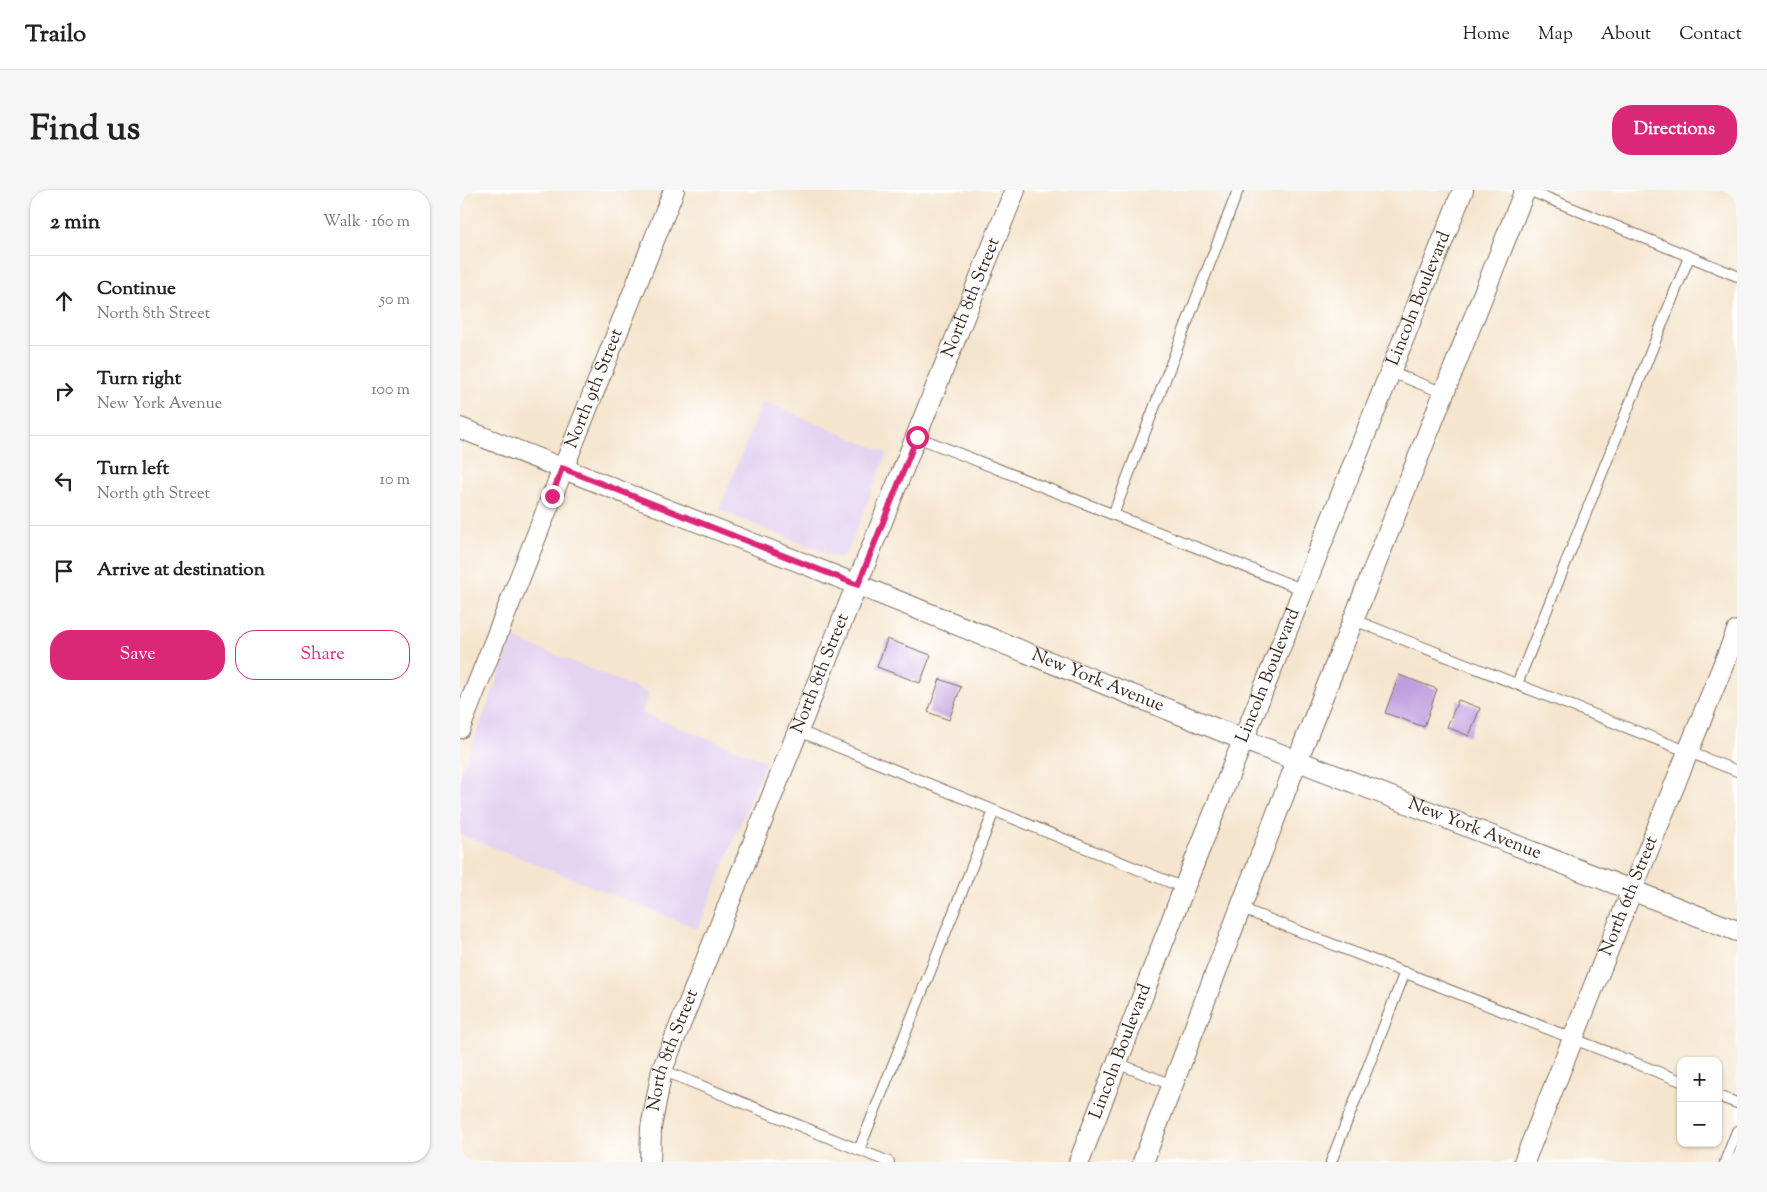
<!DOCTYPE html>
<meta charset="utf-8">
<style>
body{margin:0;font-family:"Sorts Mill Goudy",serif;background:#f6f6f6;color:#222}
.controls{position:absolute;right:15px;bottom:15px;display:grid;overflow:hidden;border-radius:10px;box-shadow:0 1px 4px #0004}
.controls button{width:45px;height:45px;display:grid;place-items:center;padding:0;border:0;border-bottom:1px solid #e0e0e0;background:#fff;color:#222;font:25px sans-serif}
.stop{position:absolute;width:15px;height:15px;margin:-11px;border:4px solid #db2777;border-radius:50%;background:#fff}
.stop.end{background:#db2777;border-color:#fff;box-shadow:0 1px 5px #0008}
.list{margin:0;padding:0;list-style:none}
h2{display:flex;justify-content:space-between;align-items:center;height:65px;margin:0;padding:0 20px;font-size:21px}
h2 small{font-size:16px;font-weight:400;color:#767676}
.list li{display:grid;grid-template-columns:32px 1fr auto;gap:15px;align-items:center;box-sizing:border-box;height:90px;padding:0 20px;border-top:1px solid #e0e0e0}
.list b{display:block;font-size:19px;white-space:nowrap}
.list p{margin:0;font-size:16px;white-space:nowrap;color:#767676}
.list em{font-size:16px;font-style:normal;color:#767676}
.actions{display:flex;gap:10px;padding:15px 20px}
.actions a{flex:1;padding:11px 0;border:1px solid #db2777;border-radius:20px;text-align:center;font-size:18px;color:#db2777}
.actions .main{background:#db2777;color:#fff}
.icon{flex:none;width:28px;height:28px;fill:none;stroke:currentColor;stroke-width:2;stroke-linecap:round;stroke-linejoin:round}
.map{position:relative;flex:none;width:1277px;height:972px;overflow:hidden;border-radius:20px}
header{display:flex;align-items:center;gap:30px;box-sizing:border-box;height:70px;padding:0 25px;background:#fff;border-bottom:1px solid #e0e0e0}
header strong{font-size:24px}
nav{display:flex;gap:28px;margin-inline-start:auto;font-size:18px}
.intro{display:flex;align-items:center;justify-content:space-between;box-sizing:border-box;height:120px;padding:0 30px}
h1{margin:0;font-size:35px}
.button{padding:12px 22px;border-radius:20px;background:#db2777;color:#fff;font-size:18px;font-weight:700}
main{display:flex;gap:30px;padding:0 30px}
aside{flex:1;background:#fff;border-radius:20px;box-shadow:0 1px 4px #0004}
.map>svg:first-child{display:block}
.built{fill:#e4d3f1}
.building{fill:#c09fde}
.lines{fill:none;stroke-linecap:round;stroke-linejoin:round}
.service-casing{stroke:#7c6b5c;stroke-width:12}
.minor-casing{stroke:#7c6b5c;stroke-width:22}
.service{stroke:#fff;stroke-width:10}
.minor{stroke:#fff;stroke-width:20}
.route{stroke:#db2777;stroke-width:6}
.labels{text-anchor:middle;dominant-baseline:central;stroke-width:5;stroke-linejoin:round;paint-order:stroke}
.street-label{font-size:18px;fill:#3b2a1e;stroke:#fff}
</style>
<header>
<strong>Trailo</strong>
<nav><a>Home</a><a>Map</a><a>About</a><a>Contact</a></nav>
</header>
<div class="intro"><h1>Find us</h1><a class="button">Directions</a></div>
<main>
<aside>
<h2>2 min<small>Walk · 160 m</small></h2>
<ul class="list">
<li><svg class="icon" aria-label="ahead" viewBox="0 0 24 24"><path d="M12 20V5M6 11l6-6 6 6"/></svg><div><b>Continue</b><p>North 8th Street</p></div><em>50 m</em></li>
<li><svg class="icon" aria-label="right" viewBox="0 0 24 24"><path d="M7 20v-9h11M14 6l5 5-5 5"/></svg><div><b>Turn right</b><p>New York Avenue</p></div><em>100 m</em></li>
<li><svg class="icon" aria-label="left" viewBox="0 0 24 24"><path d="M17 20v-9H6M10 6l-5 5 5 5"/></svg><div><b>Turn left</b><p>North 9th Street</p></div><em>10 m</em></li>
<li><svg class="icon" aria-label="arrive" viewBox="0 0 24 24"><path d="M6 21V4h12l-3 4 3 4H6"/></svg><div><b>Arrive at destination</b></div></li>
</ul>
<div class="actions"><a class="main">Save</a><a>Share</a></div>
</aside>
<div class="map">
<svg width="1277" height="972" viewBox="0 0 1277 972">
<rect width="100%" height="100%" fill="#fff"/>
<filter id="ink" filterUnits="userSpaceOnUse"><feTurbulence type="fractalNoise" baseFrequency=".02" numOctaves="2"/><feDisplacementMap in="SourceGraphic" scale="10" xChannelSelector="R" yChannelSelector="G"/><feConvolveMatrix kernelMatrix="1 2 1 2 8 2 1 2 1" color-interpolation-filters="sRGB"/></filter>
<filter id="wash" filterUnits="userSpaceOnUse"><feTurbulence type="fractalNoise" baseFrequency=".0096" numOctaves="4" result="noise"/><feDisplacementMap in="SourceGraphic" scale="20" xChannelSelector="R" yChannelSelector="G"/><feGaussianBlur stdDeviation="1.12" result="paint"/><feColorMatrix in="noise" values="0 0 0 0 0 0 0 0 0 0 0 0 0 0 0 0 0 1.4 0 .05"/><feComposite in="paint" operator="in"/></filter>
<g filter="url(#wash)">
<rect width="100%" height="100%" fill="#f5e5ce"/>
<path class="built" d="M303,211L427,263L388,361L383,367L373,366L259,320Z
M54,448L189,503L182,523L306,571L238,739L0,644V585Z"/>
<g id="blocks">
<path class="building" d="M427,449L471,465L460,493L417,477Z
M939,485L977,499L964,537L925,523Z
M480,489L501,497L489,530L468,522Z
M998,510L1020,518L1009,546L987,537Z"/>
</g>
</g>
<g filter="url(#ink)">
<use href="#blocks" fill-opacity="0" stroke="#7c6b5c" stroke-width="1"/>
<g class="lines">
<defs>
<path id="service" d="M1068,0L1277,86
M931,182L984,203
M457,247L844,400
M653,325L778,0
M894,430L1277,581
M1057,494L1229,67
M339,541L724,698
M780,718L1221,891
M657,873L712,895
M202,880L429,972
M1258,906L1277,913
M399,960L534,621
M871,972L945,782
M1265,972L1277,941"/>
<g id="minor">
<path id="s1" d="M0,238L398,395L784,550L1277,741"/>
<path id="s2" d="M0,538L214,0"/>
<path id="s3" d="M190,972L191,938L202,880L555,0"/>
<path id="s4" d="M619,972L724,698L1003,0"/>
<path d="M683,972L837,571L1065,0"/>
<path id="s5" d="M1064,972L1172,700L1277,441"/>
</g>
</defs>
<use href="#service" class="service-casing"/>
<use href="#minor" class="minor-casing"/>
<use href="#service" class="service"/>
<use href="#minor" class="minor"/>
</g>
</g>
<g class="lines" filter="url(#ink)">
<path class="route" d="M92,306L102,278L398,395L457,247"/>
</g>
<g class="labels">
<g class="street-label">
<text stroke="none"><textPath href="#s3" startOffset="925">North 8th Street</textPath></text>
<text stroke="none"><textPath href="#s4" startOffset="928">Lincoln Boulevard</textPath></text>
<text stroke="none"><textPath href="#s2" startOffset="365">North 9th Street</textPath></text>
<text stroke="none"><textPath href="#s3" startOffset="520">North 8th Street</textPath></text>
<text stroke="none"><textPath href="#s4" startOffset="522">Lincoln Boulevard</textPath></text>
<text stroke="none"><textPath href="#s1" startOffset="686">New York Avenue</textPath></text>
<text stroke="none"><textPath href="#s1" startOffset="1091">New York Avenue</textPath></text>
<text stroke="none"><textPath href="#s5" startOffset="286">North 6th Street</textPath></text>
<text stroke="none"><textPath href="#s3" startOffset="115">North 8th Street</textPath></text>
<text stroke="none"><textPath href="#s4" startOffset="118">Lincoln Boulevard</textPath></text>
</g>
</g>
</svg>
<div class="controls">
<button>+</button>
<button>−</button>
</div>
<div class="stop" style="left:457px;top:247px"></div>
<div class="stop end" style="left:92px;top:306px"></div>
</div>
</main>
